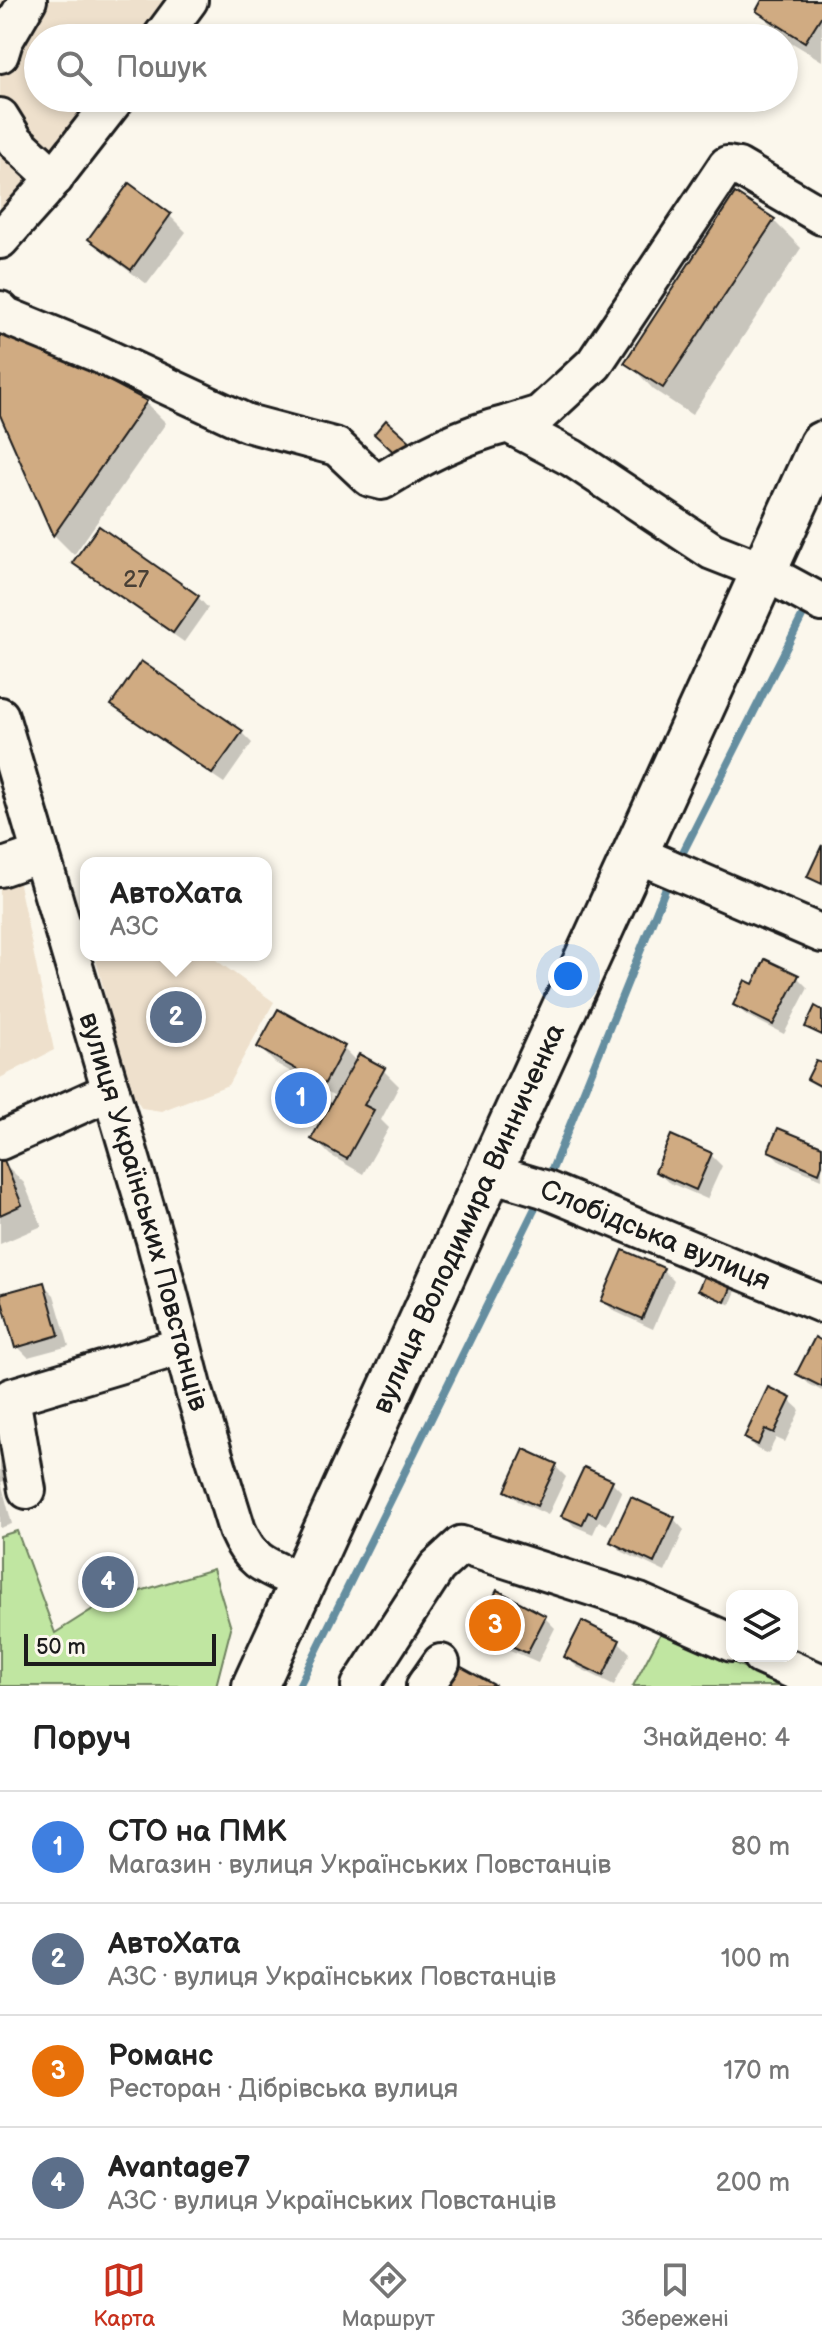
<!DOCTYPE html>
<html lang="uk">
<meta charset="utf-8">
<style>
body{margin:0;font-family:"Balsamiq Sans",sans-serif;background:#f2f2f2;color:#222}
.controls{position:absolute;right:24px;bottom:24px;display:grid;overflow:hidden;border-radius:16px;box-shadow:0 4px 12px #0003}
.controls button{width:72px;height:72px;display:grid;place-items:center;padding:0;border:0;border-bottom:2px solid #e0e0e0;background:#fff;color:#222;font:40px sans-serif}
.scale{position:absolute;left:24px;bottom:20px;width:192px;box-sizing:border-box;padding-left:8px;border:4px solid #1c1c1c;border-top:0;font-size:22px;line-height:28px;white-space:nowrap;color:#1c1c1c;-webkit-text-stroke:6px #fbf7ec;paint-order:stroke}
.you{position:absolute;left:568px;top:976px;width:28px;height:28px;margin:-20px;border:6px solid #fff;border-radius:50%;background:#1a73e8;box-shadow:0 0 0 12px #1a73e833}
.badge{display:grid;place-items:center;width:52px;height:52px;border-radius:50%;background:#c8321e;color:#fff;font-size:26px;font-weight:700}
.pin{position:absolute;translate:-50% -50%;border:4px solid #fff;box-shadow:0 2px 8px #0006}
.popup{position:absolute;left:80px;top:857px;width:192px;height:104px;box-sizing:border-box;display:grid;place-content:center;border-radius:16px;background:#fff;filter:drop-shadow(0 2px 6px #0005);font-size:26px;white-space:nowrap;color:#767676}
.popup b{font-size:30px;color:#222}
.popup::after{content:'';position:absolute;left:50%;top:100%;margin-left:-16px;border:16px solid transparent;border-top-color:#fff}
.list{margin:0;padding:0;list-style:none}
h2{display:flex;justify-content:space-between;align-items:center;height:104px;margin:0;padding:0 32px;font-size:34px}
h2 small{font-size:26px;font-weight:400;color:#767676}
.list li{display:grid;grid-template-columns:52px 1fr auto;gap:24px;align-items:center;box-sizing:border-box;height:112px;padding:0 32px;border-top:2px solid #e0e0e0}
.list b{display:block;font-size:30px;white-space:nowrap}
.list p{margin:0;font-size:26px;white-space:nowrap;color:#767676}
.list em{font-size:26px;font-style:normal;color:#767676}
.icon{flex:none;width:44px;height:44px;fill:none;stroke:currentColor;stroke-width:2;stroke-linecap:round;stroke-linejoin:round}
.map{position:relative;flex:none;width:822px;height:1686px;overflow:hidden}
.search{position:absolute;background:#fff;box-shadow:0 4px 12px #0003;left:24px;right:24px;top:24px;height:88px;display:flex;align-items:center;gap:20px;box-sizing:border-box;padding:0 28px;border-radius:44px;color:#767676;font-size:30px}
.sheet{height:552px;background:#fff}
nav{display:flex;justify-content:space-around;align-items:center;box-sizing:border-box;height:112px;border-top:2px solid #e0e0e0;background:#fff;font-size:22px;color:#767676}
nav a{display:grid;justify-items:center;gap:4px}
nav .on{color:#c8321e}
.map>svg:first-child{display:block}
.built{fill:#eee0cc}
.green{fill:#c0e6a1;stroke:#6e815e;stroke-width:2}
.shadow{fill:#0003}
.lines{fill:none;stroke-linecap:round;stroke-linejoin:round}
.stream{stroke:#658ea0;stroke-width:8}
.building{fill:#d0ab82;stroke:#1c1c1c;stroke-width:2}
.minor-casing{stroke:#1c1c1c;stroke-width:42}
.major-casing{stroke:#1c1c1c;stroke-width:50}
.minor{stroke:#fbf7ec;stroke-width:36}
.major{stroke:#fbf7ec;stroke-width:44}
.labels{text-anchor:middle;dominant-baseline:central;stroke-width:8;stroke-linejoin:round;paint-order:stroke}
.number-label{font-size:24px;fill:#494036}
.street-label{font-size:28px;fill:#1c1c1c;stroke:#fbf7ec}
</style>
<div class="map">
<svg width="822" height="1686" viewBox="0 0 822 1686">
<rect width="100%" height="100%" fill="#fbf7ec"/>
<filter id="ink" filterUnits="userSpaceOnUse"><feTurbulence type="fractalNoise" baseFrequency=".0125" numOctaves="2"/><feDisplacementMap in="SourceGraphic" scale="16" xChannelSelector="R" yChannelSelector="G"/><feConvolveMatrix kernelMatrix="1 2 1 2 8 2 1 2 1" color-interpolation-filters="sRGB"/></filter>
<g filter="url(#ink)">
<path class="built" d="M0,0H167L139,38H38V98H95L37,176L0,213Z
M12,851L54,1050L0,1078V855Z
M95,955H209L274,1002L228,1085L161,1111L142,1108L128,1087Z"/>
<path class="green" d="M17,1531L55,1633L104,1602L213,1569L231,1628L216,1686H0V1536Z
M662,1631L786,1686H633Z"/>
<path class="shadow" d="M765,0H822V61L786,39L758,11Z
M130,186L170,216L186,232L147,284L107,255L91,239Z
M773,220L801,248L692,415L654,390L627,362Z
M145,402L166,423L74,555L54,535L0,410Z
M75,563L198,597L208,608L184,642L86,573Z
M114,704L241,732L252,743L224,783L124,715Z
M797,977L808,988L784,1034L746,1015L735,1004Z
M259,1047L343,1048L357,1062L383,1070L399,1086L381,1120L389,1128L363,1174L330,1155L314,1139L337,1097L275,1063Z
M672,1138L711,1155L722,1166L707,1199L668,1182L657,1172Z
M822,1149V1179L781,1162L770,1151Z
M4,1163L24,1183L42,1226L0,1244V1164Z
M663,1270L674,1281L653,1329L614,1311L603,1301Z
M709,1270L738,1286L730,1305L701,1289Z
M43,1284L54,1295L69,1346L28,1357L17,1346L7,1312L0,1314V1289L2,1296Z
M822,1343V1391L809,1384L798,1374Z
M789,1400L800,1410L785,1442L776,1438L768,1454L757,1449L746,1438Z
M0,1457L7,1480L1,1482L12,1524L0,1528Z
M555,1466L566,1477L548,1515L518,1501L507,1490Z
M612,1482L622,1492L607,1525L599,1521L593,1534L574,1526L564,1515Z
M674,1519L684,1530L665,1572L623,1552L612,1542Z
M544,1617L555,1628L538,1662L489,1641L479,1630Z
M583,1624L619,1642L630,1653L614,1685L577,1667L567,1657Z"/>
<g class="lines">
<path class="stream" d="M677,864L808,605
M547,1182L669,880
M299,1686L540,1198"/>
</g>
<path class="building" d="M762,0H822V15L805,42L756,11Z
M129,183L171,214L131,270L88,239Z
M735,193L775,219L663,388L624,363Z
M0,323L147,401L53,536L0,415Z
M386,420L411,442L399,457L374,434Z
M99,526L199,596L173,633L72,563Z
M141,661L243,731L212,774L111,705Z
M822,845V884L807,877Z
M765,959L799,975L773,1025L733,1005L745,980L753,984Z
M815,1006L822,1010V1035L805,1027Z
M278,1009L345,1046L324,1085L257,1047Z
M359,1054L385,1068L364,1105L374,1110L347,1159L311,1139Z
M816,1061L822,1063V1087L807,1079Z
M778,1128L822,1146V1165L819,1173L768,1151Z
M671,1135L712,1153L696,1190L655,1172Z
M4,1160L22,1205L0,1215V1162Z
M623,1250L664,1268L642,1319L601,1301Z
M708,1267L735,1279L725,1302L698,1290Z
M44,1282L59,1335L15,1348L0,1294Z
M815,1337L822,1341V1387L796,1374Z
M768,1387L791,1398L774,1433L765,1429L758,1445L744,1438Z
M524,1449L557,1464L537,1506L505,1491Z
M584,1467L613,1480L596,1516L588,1512L582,1525L561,1516Z
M631,1497L675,1517L654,1563L610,1542Z
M497,1590L546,1616L527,1653L476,1630Z
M582,1621L620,1640L603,1676L564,1657Z
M454,1663L496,1686H442Z"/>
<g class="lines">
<defs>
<g id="minor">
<path d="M161,38L189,0"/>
<path d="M0,54L4,41L28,0"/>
<path d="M0,117L15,141L55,178"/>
<path d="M0,240L43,192L116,98"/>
<path d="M0,310L6,316L94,352L247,423L337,447L370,478L382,481C422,456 462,435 508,424L572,458L712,551L763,571L822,603"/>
<path d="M508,424L540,414L594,364L727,165L738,167L822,216"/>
<path id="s1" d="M0,716L155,1240L195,1394L237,1530C252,1565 269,1567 302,1582"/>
<path d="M634,853L822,934"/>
<path d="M0,868L41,854"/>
<path d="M0,1141L111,1091"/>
<path id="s2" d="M487,1172L544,1189L822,1304"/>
<path d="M27,1490L11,1397L182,1346"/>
<path d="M761,1656L822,1683"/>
<path d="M360,1686L437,1567L461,1545L639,1602L732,1643"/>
<path d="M425,1686L441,1663"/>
</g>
<g id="major">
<path id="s3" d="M255,1686L822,444"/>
</g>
</defs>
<use href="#minor" class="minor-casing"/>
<use href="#major" class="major-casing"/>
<use href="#minor" class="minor"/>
<use href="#major" class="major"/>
</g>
</g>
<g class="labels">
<g class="number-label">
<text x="136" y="579">27</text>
</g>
<g class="street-label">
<text stroke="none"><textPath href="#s1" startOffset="516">вулиця Українських Повстанців</textPath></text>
<text stroke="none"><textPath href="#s3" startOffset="514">вулиця Володимира Винниченка</textPath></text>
<text stroke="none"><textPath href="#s2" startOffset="180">Слобідська вулиця</textPath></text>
</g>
</g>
</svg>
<div class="controls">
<button><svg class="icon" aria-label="layers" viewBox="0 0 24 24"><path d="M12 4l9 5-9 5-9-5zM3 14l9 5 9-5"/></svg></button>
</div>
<div class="scale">50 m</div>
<div class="you"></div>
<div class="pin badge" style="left:301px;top:1098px;background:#3f7fe0">1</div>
<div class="pin badge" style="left:176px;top:1017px;background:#5c6f8a">2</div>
<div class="popup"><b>АвтоХата</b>АЗС</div>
<div class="pin badge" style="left:495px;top:1625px;background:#e8710a">3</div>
<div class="pin badge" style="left:108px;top:1582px;background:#5c6f8a">4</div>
<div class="search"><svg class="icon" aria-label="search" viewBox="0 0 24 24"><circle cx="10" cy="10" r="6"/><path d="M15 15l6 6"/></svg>Пошук</div>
</div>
<section class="sheet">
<h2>Поруч<small>Знайдено: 4</small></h2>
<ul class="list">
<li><span class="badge" style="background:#3f7fe0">1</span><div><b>СТО на ПМК</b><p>Магазин · вулиця Українських Повстанців</p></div><em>80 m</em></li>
<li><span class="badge" style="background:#5c6f8a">2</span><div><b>АвтоХата</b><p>АЗС · вулиця Українських Повстанців</p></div><em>100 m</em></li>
<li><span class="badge" style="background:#e8710a">3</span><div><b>Романс</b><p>Ресторан · Дібрівська вулиця</p></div><em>170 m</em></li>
<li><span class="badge" style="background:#5c6f8a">4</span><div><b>Avantage7</b><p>АЗС · вулиця Українських Повстанців</p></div><em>200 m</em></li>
</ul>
</section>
<nav>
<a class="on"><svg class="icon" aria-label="map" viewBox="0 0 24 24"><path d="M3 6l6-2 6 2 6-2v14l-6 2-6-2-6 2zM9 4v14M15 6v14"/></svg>Карта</a>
<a><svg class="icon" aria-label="directions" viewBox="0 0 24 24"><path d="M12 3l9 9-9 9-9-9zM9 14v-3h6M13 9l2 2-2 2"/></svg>Маршрут</a>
<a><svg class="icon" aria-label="saved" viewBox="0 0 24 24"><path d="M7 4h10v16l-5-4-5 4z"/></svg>Збережені</a>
</nav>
